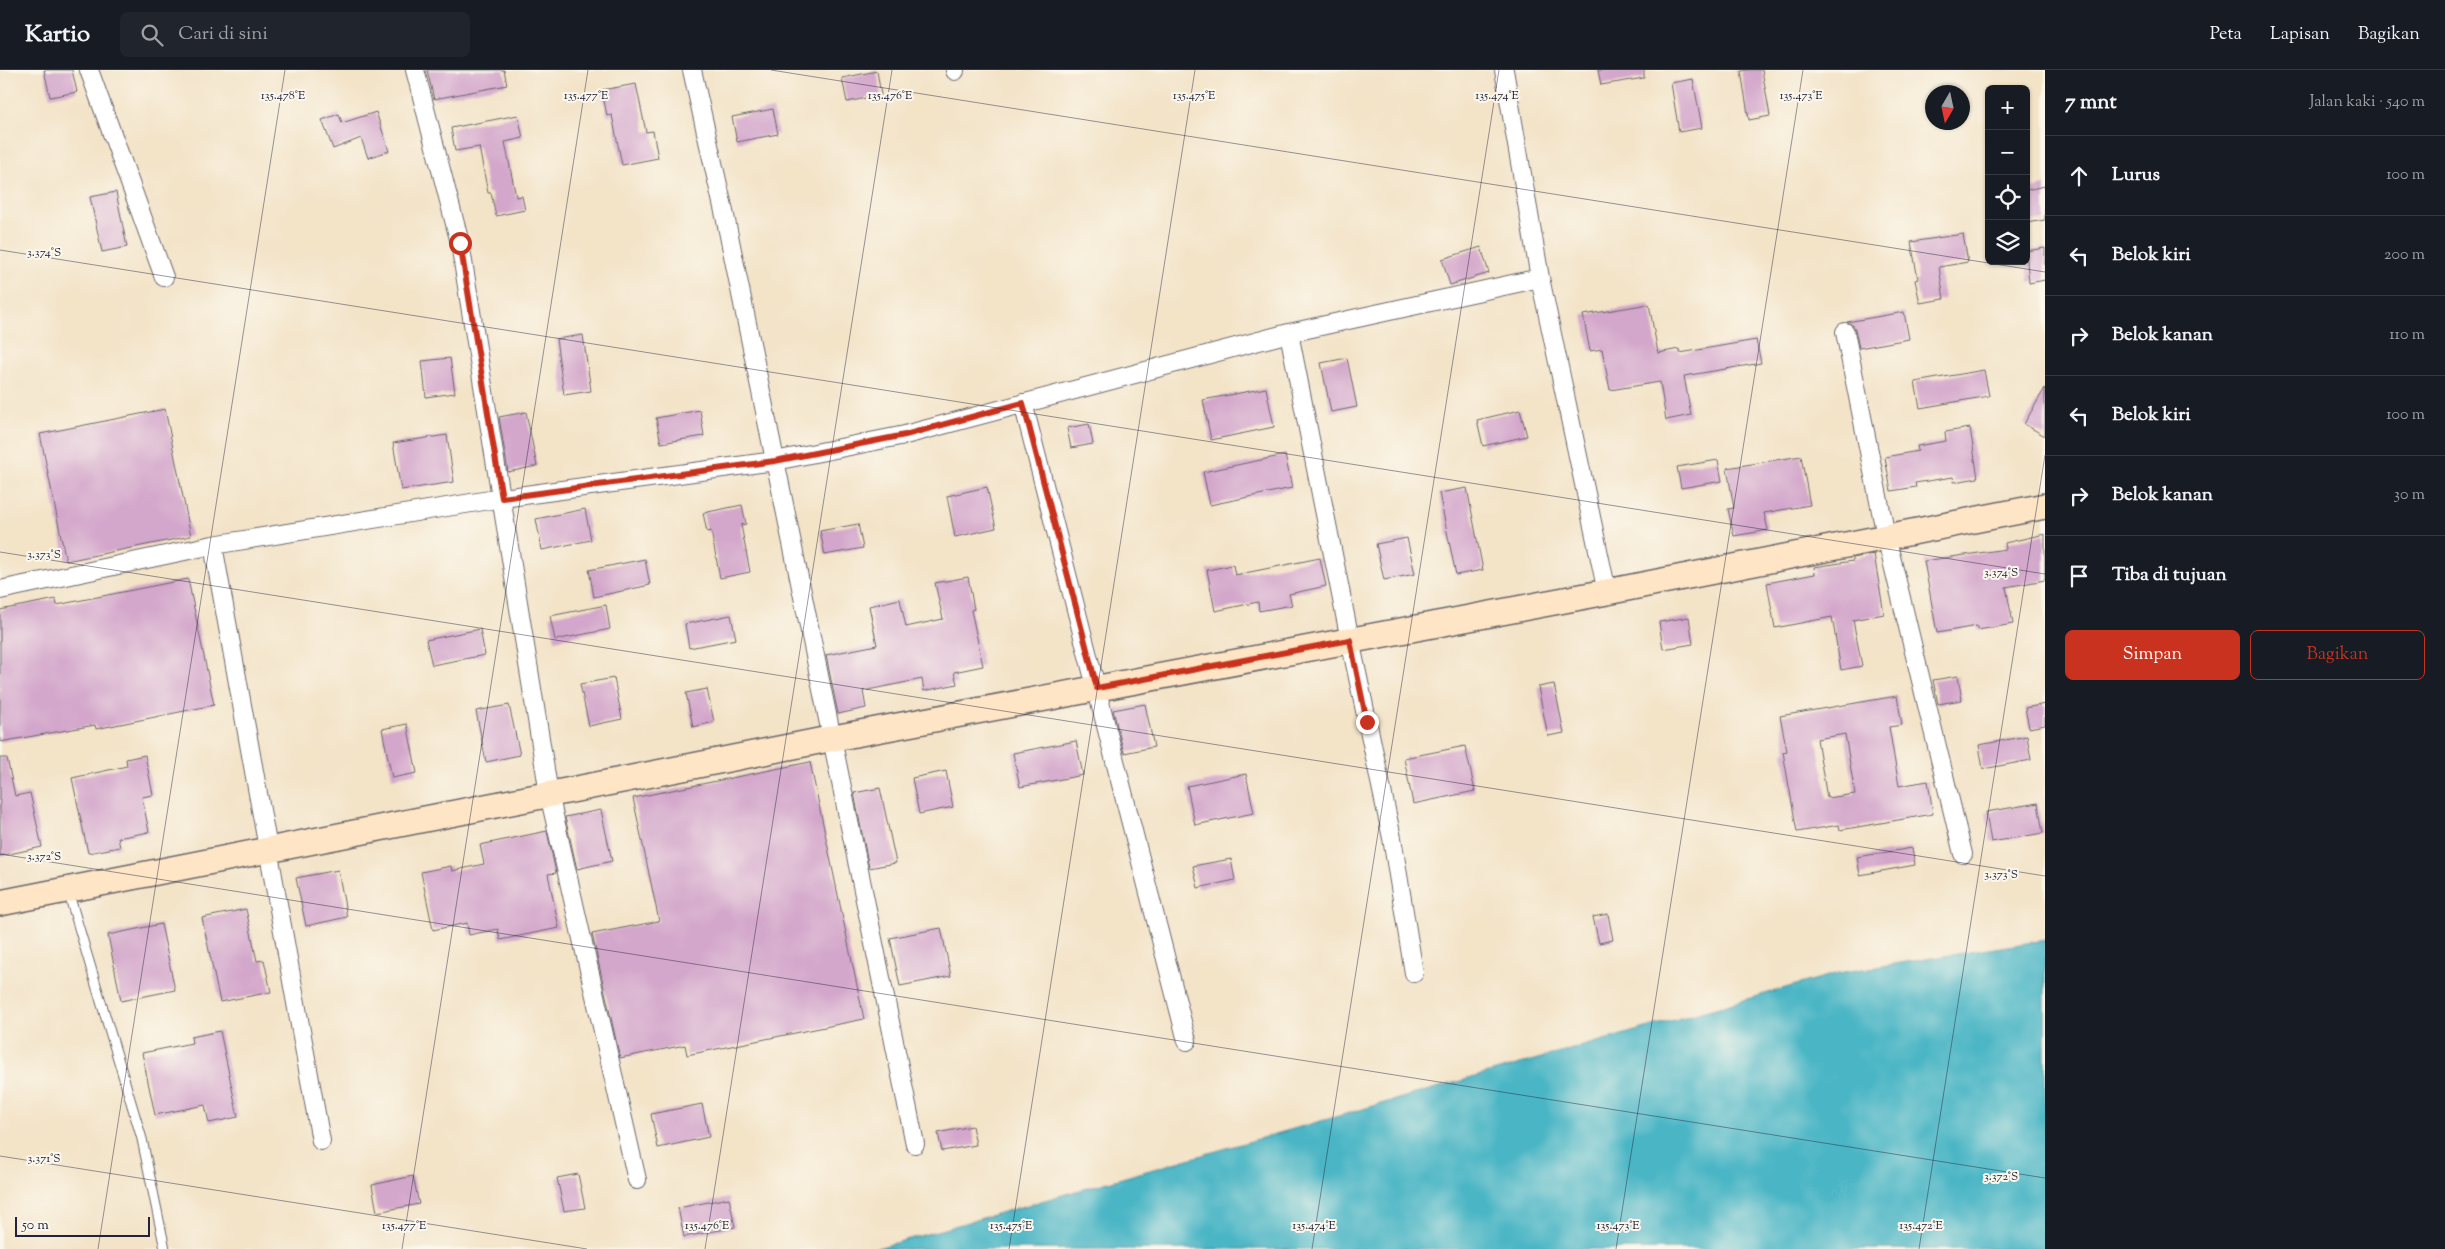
<!DOCTYPE html>
<html lang="id">
<meta charset="utf-8">
<style>
body{margin:0;font-family:"Sorts Mill Goudy",serif;background:#20242c;color:#f1f3f6}
.controls{position:absolute;right:15px;top:15px;display:grid;overflow:hidden;border-radius:8px;box-shadow:0 1px 4px #0004}
.controls button{width:45px;height:45px;display:grid;place-items:center;padding:0;border:0;border-bottom:1px solid #363941;background:#171b24;color:#f1f3f6;font:25px sans-serif}
.compass{position:absolute;left:1925px;top:15px;width:45px;height:45px;border-radius:50%;background:#171b24;box-shadow:0 1px 4px #0004;rotate:189deg}
.scale{position:absolute;left:15px;bottom:12px;width:135px;box-sizing:border-box;padding-left:5px;border:2px solid #22223b;border-top:0;font-size:14px;line-height:18px;white-space:nowrap;color:#22223b;-webkit-text-stroke:4px #fbf7ec;paint-order:stroke}
.stop{position:absolute;width:15px;height:15px;margin:-11px;border:4px solid #c8321e;border-radius:50%;background:#fff}
.stop.end{background:#c8321e;border-color:#fff;box-shadow:0 1px 5px #0008}
.list{margin:0;padding:0;list-style:none}
h2{display:flex;justify-content:space-between;align-items:center;height:65px;margin:0;padding:0 20px;font-size:21px}
h2 small{font-size:16px;font-weight:400;color:#9ea1a6}
.list li{display:grid;grid-template-columns:32px 1fr auto;gap:15px;align-items:center;box-sizing:border-box;height:80px;padding:0 20px;border-top:1px solid #363941}
.list b{display:block;font-size:19px;white-space:nowrap}
.list em{font-size:16px;font-style:normal;color:#9ea1a6}
.actions{display:flex;gap:10px;padding:15px 20px}
.actions a{flex:1;padding:11px 0;border:1px solid #c8321e;border-radius:8px;text-align:center;font-size:18px;color:#c8321e}
.actions .main{background:#c8321e;color:#fff}
.icon{flex:none;width:28px;height:28px;fill:none;stroke:currentColor;stroke-width:2;stroke-linecap:round;stroke-linejoin:round}
.map{position:relative;flex:none;width:2045px;height:1179px;overflow:hidden}
header{display:flex;align-items:center;gap:30px;box-sizing:border-box;height:70px;padding:0 25px;background:#171b24;border-bottom:1px solid #363941}
header strong{font-size:24px}
nav{display:flex;gap:28px;margin-inline-start:auto;font-size:18px}
.search{width:350px;height:45px;background:#20242c;display:flex;align-items:center;gap:12px;box-sizing:border-box;padding:0 18px;border-radius:8px;color:#9ea1a6;font-size:19px}
main{display:flex}
aside{flex:1;background:#171b24}
.map>svg:first-child{display:block}
.water{fill:#49b5c5;stroke:#366c80}
.building{fill:#d3a6cb;fill-rule:evenodd}
.lines{fill:none;stroke-linecap:round;stroke-linejoin:round}
.lane-casing{stroke:#6b666c;stroke-width:11}
.street-casing{stroke:#6b666c;stroke-width:20}
.secondary-casing{stroke:#6b666c;stroke-width:28}
.lane{stroke:#fff;stroke-width:9}
.street{stroke:#fff;stroke-width:18}
.secondary{stroke:#fee5c5;stroke-width:25}
.route{stroke:#c8321e;stroke-width:6}
.ticks{fill:none;stroke:#22223b;stroke-width:1;stroke-opacity:0.45}
.ticks-label{font-size:12px;text-anchor:middle;fill:#22223b;stroke:#fbf7ec;stroke-width:4;stroke-linejoin:round;paint-order:stroke}
</style>
<header>
<strong>Kartio</strong>
<div class="search"><svg class="icon" aria-label="search" viewBox="0 0 24 24"><circle cx="10" cy="10" r="6"/><path d="M15 15l6 6"/></svg>Cari di sini</div>
<nav><a>Peta</a><a>Lapisan</a><a>Bagikan</a></nav>
</header>
<main>
<div class="map">
<svg width="2045" height="1179" viewBox="0 0 2045 1179">
<rect width="100%" height="100%" fill="#fbf7ec"/>
<filter id="ink" filterUnits="userSpaceOnUse"><feTurbulence type="fractalNoise" baseFrequency=".02" numOctaves="2"/><feDisplacementMap in="SourceGraphic" scale="10" xChannelSelector="R" yChannelSelector="G"/><feConvolveMatrix kernelMatrix="1 2 1 2 8 2 1 2 1" color-interpolation-filters="sRGB"/></filter>
<filter id="wash" filterUnits="userSpaceOnUse"><feTurbulence type="fractalNoise" baseFrequency=".0096" numOctaves="4" result="noise"/><feDisplacementMap in="SourceGraphic" scale="20" xChannelSelector="R" yChannelSelector="G"/><feGaussianBlur stdDeviation="1.12" result="paint"/><feColorMatrix in="noise" values="0 0 0 0 0 0 0 0 0 0 0 0 0 0 0 0 0 1.4 0 .05"/><feComposite in="paint" operator="in"/></filter>
<g filter="url(#wash)">
<rect width="100%" height="100%" fill="#f3e3c7"/>
<path class="water" d="M2045,870V1179H874L1838,903Z"/>
<g id="blocks">
<path class="building" d="M44,0H72L77,22L50,27Z
M427,0H504L507,15L434,29Z
M1598,0H1644V8L1601,15Z
M1749,0H1762L1770,46L1749,50L1741,1Z
M877,1L881,25L847,32L842,8Z
M1693,9L1702,58L1679,62L1671,13Z
M636,14L646,62L653,61L658,88L622,95L612,45L607,46L602,20Z
M773,39L778,64L737,72L732,47Z
M376,42L389,81L368,88L361,68L333,79L322,50L339,44L342,53Z
M518,45L523,68L505,72L516,127L522,126L525,140L496,146L491,123H488L479,77L455,81L451,58Z
M2045,116V150L2026,153V120Z
M116,122L127,177L102,182L90,127Z
M1963,164L1968,192L1939,197L1944,229L1920,233L1915,210L1918,209L1911,172Z
M1481,177L1489,203L1450,215L1442,189Z
M2045,178V210L2029,213L2026,181Z
M1649,234L1658,283L1679,279L1680,283L1756,270L1761,293L1684,306L1691,345L1666,350L1660,312L1610,320L1602,279L1590,281L1583,245Z
M1904,242L1909,269L1859,278L1855,259L1853,255L1847,252Z
M583,265L591,321L564,325L556,269Z
M450,288L455,323L426,327L422,291Z
M1347,288L1357,337L1331,342L1321,293Z
M1984,300L1989,326L1920,338L1915,312Z
M1266,318L1274,357L1211,370L1203,330Z
M2045,318V366L2024,354Z
M165,339L191,466L66,491L40,364Z
M700,340L704,366L661,373L656,348Z
M1520,340L1527,366L1483,376L1477,350Z
M526,342L537,396L508,402L499,347Z
M1089,354L1093,374L1071,378L1067,358Z
M1970,358L1978,408L1954,412L1953,407L1915,413L1916,417L1891,421L1885,387L1918,381L1917,376L1946,371L1945,362Z
M447,365L454,412L401,420L393,373Z
M1285,385L1292,418L1210,435L1203,402Z
M1801,386L1810,435L1764,443L1768,460L1734,466L1728,439L1734,438L1727,398Z
M1718,390L1722,411L1681,418L1677,397Z
M987,417L996,458L955,467L947,426Z
M1467,418L1483,500L1456,505L1439,423Z
M742,435L746,454L741,455L750,502L720,508L711,461L707,462L703,443Z
M585,439L591,470L542,480L536,449Z
M858,454L863,478L825,485L820,461Z
M2045,464V510L2006,517L2013,554L1978,560L1977,556L1937,563L1924,491L2006,479L2005,473Z
M1407,468L1415,504L1384,510L1376,474Z
M1874,484L1884,544L1853,550L1862,596L1841,600L1832,547L1775,558L1767,513L1815,504L1814,497L1853,491V488Z
M1320,488L1326,516L1289,524L1292,535L1259,541L1258,532L1215,541L1207,500L1233,495L1235,505Z
M645,489L650,515L594,527L589,500Z
M968,507L974,539L971,540L983,596L954,602L957,614L924,621L922,609L863,621L866,638L838,644L826,585L877,575L869,536L900,529L906,557L943,549L935,513Z
M188,509L214,635L96,659L95,655L0,672V540L56,529L57,535Z
M606,535L610,559L555,570L550,546Z
M731,545L736,569L689,578L685,554Z
M1689,547L1693,574L1663,579L1659,552Z
M480,559L485,585L432,595L426,570Z
M1958,606L1962,630L1938,634L1933,610Z
M614,608L622,649L589,656L580,614Z
M1554,614L1564,663L1548,666L1538,617Z
M707,619L714,652L693,657L686,623Z
M1897,626L1902,655L1889,657L1899,716L1928,711L1933,744L1840,760L1839,755L1797,762L1783,682L1787,681L1780,646ZM1845,664L1855,724L1827,728L1817,669Z
M1145,634L1154,677L1124,683L1113,640Z
M2045,634V655L2029,658L2025,638Z
M509,635L520,685L486,692L476,641Z
M407,654L417,703L392,708L382,659Z
M2027,666L2031,690L1983,699L1979,675Z
M1076,671L1083,705L1020,717L1013,683Z
M1465,676L1475,721L1413,734L1404,688Z
M145,685L153,725L142,727L149,762L118,768L120,777L88,783L72,708L127,696L126,689Z
M0,688H7L15,726L30,723L42,777L0,786Z
M810,692L864,949L687,985L685,975L620,988L592,864L659,851L633,728Z
M946,701L953,737L919,744L912,708Z
M1246,704L1254,743L1195,755L1187,716Z
M880,718L896,793L869,798L854,723Z
M2038,733L2043,763L1991,772L1986,742Z
M601,740L612,791L577,799L565,747Z
M547,761L556,803L548,804L559,858L500,870L498,859L469,865L467,853L433,860L421,802L451,796L452,801L484,794L480,775Z
M1912,778L1915,795L1860,805L1857,787Z
M1231,789L1235,810L1198,818L1193,796Z
M338,800L347,847L306,856L296,808Z
M246,839L257,891L264,890L271,922L220,932L202,848Z
M1608,844L1613,870L1599,873L1593,847Z
M161,854L175,920L121,931L108,865Z
M941,858L951,906L900,916L890,868Z
M220,961L238,1047L209,1053L205,1035L155,1045L142,983L192,973L191,967Z
M702,1034L709,1067L658,1078L651,1044Z
M972,1056L976,1075L942,1081L938,1063Z
M578,1104L585,1138L564,1141L557,1108Z
M413,1106L419,1134L377,1142L372,1115Z
M729,1128L735,1157L684,1167L678,1138Z"/>
</g>
</g>
<g filter="url(#ink)">
<use href="#blocks" fill-opacity="0" stroke="#6b666c" stroke-width="1"/>
<g class="lines">
<defs>
<path id="lane" d="M68,821L142,1069L165,1179"/>
<path id="street" d="M89,0L164,207
M415,0L460,173L549,724L637,1110
M692,0L725,146L915,1074
M955,0V1
M1504,0L1540,208L1607,522
M1845,262L1886,466L1963,784
M1289,263L1350,570L1392,768L1414,903
M1023,333L1187,971
M213,475L321,1071
M0,520L213,475L502,428L775,391L905,365L1289,263L1540,208"/>
<path id="secondary" d="M0,833L834,668L1607,522L2045,436"/>
</defs>
<use href="#lane" class="lane-casing"/>
<use href="#street" class="street-casing"/>
<use href="#secondary" class="secondary-casing"/>
<use href="#lane" class="lane"/>
<use href="#street" class="street"/>
<use href="#secondary" class="secondary"/>
</g>
</g>
<g class="lines" filter="url(#ink)">
<path class="route" d="M460,173L502,428L775,391L905,365L1023,333L1097,618L1350,570L1367,652"/>
</g>
<path class="ticks" d="M771,0L2045,202M0,180L2045,504M0,482L2045,806M0,784L2045,1108M0,1086L587,1179M98,1179L285,0M402,1179L588,0M705,1179L892,0M1009,1179L1195,0M1312,1179L1499,0M1616,1179L1803,0M1919,1179L2045,385"/>
<g class="ticks-label">
<text x="283" y="29">135.478°E</text>
<text x="586" y="29">135.477°E</text>
<text x="890" y="29">135.476°E</text>
<text x="1194" y="29">135.475°E</text>
<text x="1497" y="29">135.474°E</text>
<text x="1801" y="29">135.473°E</text>
<text x="44" y="186">3.374°S</text>
<text x="44" y="488">3.373°S</text>
<text x="2001" y="506">3.374°S</text>
<text x="44" y="790">3.372°S</text>
<text x="2001" y="808">3.373°S</text>
<text x="44" y="1092">3.371°S</text>
<text x="2001" y="1110">3.372°S</text>
<text x="404" y="1159">135.477°E</text>
<text x="707" y="1159">135.476°E</text>
<text x="1011" y="1159">135.475°E</text>
<text x="1314" y="1159">135.474°E</text>
<text x="1618" y="1159">135.473°E</text>
<text x="1921" y="1159">135.472°E</text>
</g>
</svg>
<div class="controls">
<button>+</button>
<button>−</button>
<button><svg class="icon" aria-label="locate" viewBox="0 0 24 24"><circle cx="12" cy="12" r="6"/><path d="M12 2v4M12 18v4M2 12h4M18 12h4"/></svg></button>
<button><svg class="icon" aria-label="layers" viewBox="0 0 24 24"><path d="M12 4l9 5-9 5-9-5zM3 14l9 5 9-5"/></svg></button>
</div>
<svg class="compass" viewBox="-18 -18 36 36"><path d="M0-13l5 13h-10z" fill="#e53935"/><path d="M0 13l5-13h-10z" fill="#9ea1a6"/></svg>
<div class="scale">50 m</div>
<div class="stop" style="left:460px;top:173px"></div>
<div class="stop end" style="left:1367px;top:652px"></div>
</div>
<aside>
<h2>7 mnt<small>Jalan kaki · 540 m</small></h2>
<ul class="list">
<li><svg class="icon" aria-label="ahead" viewBox="0 0 24 24"><path d="M12 20V5M6 11l6-6 6 6"/></svg><div><b>Lurus</b></div><em>100 m</em></li>
<li><svg class="icon" aria-label="left" viewBox="0 0 24 24"><path d="M17 20v-9H6M10 6l-5 5 5 5"/></svg><div><b>Belok kiri</b></div><em>200 m</em></li>
<li><svg class="icon" aria-label="right" viewBox="0 0 24 24"><path d="M7 20v-9h11M14 6l5 5-5 5"/></svg><div><b>Belok kanan</b></div><em>110 m</em></li>
<li><svg class="icon" aria-label="left" viewBox="0 0 24 24"><path d="M17 20v-9H6M10 6l-5 5 5 5"/></svg><div><b>Belok kiri</b></div><em>100 m</em></li>
<li><svg class="icon" aria-label="right" viewBox="0 0 24 24"><path d="M7 20v-9h11M14 6l5 5-5 5"/></svg><div><b>Belok kanan</b></div><em>30 m</em></li>
<li><svg class="icon" aria-label="arrive" viewBox="0 0 24 24"><path d="M6 21V4h12l-3 4 3 4H6"/></svg><div><b>Tiba di tujuan</b></div></li>
</ul>
<div class="actions"><a class="main">Simpan</a><a>Bagikan</a></div>
</aside>
</main>
